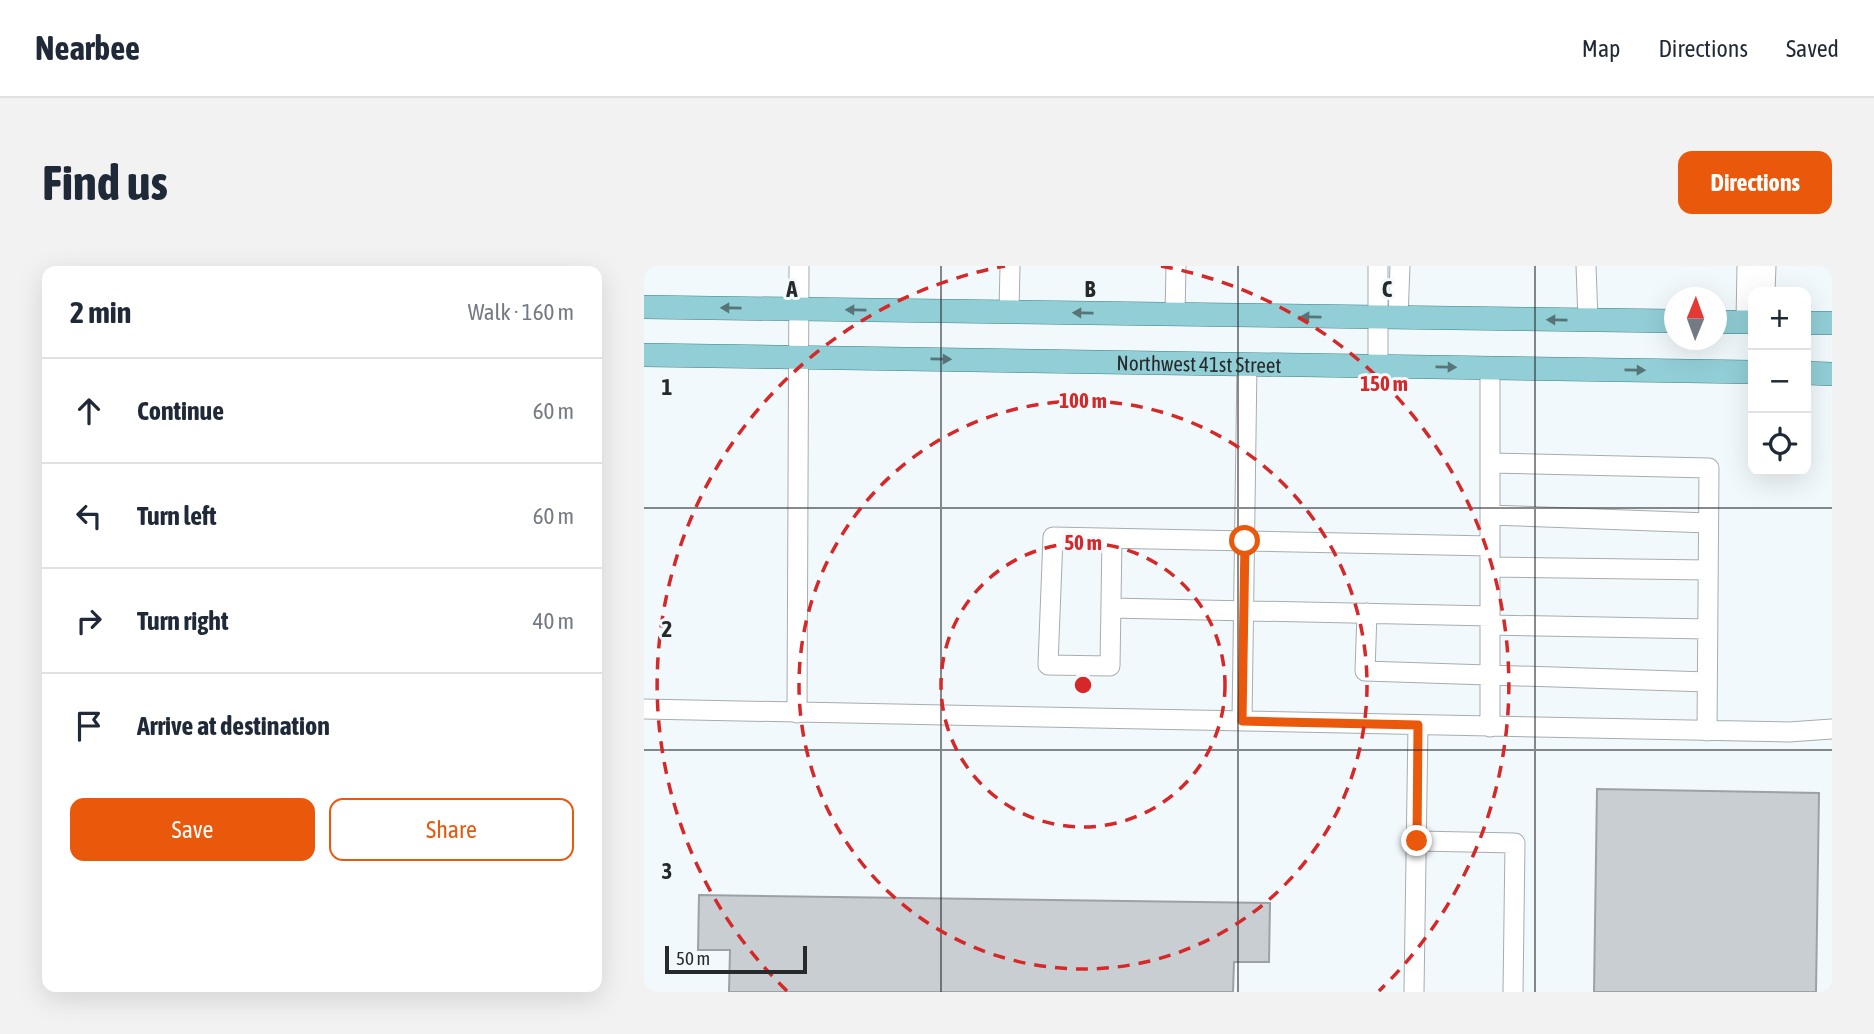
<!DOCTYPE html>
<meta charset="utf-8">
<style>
body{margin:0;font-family:"Asap Condensed",sans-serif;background:#f2f2f3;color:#1f2937}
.controls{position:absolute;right:21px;top:21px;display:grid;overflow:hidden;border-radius:14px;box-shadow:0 7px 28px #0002}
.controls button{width:63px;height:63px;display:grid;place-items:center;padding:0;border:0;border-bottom:2px solid #e0e1e3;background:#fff;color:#1f2937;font:35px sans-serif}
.compass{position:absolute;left:1020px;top:21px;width:63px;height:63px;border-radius:50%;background:#fff;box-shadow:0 7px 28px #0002;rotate:1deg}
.scale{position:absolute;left:21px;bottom:18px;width:142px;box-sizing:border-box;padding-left:7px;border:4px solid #272a2b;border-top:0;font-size:19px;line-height:24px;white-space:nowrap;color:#272a2b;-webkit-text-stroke:5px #f2f9fd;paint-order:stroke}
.stop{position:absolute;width:21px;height:21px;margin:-16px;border:5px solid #ea580c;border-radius:50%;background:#fff}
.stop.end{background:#ea580c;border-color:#fff;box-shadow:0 2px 7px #0008}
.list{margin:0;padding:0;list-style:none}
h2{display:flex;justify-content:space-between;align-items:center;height:91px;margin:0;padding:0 28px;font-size:30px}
h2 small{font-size:23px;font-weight:400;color:#747a83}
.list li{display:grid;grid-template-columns:46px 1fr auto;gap:21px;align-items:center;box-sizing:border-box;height:105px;padding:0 28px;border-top:2px solid #e0e1e3}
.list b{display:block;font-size:26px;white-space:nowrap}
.list em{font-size:23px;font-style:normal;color:#747a83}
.actions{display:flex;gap:14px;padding:21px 28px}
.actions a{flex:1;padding:16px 0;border:2px solid #ea580c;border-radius:14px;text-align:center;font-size:24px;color:#ea580c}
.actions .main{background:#ea580c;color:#fff}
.icon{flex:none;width:38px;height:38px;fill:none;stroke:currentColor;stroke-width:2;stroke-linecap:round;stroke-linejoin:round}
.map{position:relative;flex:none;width:1188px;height:726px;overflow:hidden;border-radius:14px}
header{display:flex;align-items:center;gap:42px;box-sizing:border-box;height:98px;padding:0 35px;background:#fff;border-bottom:2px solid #e0e1e3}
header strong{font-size:33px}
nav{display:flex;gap:38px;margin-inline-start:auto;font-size:24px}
.intro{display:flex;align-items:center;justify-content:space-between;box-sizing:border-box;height:168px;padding:0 42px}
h1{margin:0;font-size:49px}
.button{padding:18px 32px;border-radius:14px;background:#ea580c;color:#fff;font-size:24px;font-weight:700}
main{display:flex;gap:42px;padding:0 42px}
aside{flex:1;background:#fff;border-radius:14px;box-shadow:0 7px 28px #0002}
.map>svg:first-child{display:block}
.building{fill:#c9ced3;stroke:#9ca1a5;stroke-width:2}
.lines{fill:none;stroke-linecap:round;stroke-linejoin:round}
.minor-casing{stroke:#a6adb0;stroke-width:21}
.major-casing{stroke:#3e8088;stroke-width:24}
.minor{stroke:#fff;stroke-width:19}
.major{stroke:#92ced6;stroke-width:23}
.oneway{fill:#577478}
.route{stroke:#ea580c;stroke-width:9}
.grid{fill:none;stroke:#272a2b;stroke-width:2;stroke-opacity:0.55}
.ring{fill:none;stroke:#d62828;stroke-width:3.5;stroke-dasharray:12 9}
.labels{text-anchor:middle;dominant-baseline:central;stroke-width:6;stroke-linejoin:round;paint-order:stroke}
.street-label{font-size:21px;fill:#272a2b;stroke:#f2f9fd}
.grid-label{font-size:23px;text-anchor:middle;font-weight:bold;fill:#272a2b;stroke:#f2f9fd;stroke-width:6;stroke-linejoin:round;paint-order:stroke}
.centre{fill:#d62828;stroke:#f2f9fd;stroke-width:3.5}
.ring-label{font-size:21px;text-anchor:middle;font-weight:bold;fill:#d62828;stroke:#f2f9fd;stroke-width:6;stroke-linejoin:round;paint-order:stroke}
</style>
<header>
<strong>Nearbee</strong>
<nav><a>Map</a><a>Directions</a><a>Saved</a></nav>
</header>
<div class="intro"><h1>Find us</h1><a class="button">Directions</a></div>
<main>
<aside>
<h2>2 min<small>Walk · 160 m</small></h2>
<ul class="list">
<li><svg class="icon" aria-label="ahead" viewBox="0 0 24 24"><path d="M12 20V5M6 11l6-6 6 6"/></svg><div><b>Continue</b></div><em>60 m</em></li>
<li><svg class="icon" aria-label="left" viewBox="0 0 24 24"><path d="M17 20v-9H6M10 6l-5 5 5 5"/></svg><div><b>Turn left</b></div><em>60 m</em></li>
<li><svg class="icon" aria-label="right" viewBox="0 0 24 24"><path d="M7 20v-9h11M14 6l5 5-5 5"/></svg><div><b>Turn right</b></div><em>40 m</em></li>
<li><svg class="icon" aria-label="arrive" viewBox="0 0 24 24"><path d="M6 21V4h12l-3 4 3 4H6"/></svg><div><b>Arrive at destination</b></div></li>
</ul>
<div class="actions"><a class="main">Save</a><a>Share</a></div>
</aside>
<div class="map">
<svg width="1188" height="726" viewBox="0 0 1188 726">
<rect width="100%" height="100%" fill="#f2f9fd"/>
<path class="building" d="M953,523L1175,527L1172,726H950Z
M55,629L626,637L625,696H590L589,726H85L86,684H54Z"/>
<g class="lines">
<defs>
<path id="minor" d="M942,0L944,54
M1121,26L1122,0
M365,46L366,0
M531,49L532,0
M754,52L756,0
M1102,56L1103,0
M734,99V0
M846,197L1065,202L1063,465
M846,249L1064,257
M468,273L466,400L404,399L409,271L846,280
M846,301L1064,304
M467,342L846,350
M723,347L721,405L1063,416
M846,359L1064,363
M0,443L1145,466L1188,463
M153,447L155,0
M598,455L603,98
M846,461V102
M773,575L871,577L869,726
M770,726L774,459"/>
<g id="major">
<path d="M0,41L1030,55"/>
<path d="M1072,56H1109"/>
<path d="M1162,57H1188"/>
<path id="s1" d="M0,89L1109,106"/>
<path d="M1162,107L1188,108"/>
</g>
</defs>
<use href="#minor" class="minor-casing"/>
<use href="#major" class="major-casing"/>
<use href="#minor" class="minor"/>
<use href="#major" class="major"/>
</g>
<defs><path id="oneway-solid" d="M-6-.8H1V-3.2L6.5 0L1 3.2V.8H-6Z" transform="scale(1.75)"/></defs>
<g class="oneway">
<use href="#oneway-solid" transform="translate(87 42) rotate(-179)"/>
<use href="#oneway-solid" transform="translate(212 44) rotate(-179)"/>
<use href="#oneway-solid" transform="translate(439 47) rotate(-179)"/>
<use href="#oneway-solid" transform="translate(667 51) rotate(-179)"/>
<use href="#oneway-solid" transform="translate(913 54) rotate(-179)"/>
<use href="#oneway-solid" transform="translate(297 93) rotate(1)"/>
<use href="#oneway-solid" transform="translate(802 101) rotate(1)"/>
<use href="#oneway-solid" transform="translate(991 104) rotate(1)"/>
</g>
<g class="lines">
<path class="route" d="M601,275L598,455L774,459L773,575"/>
</g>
<path class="grid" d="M297,0V726M594,0V726M891,0V726M0,242H1188M0,484H1188"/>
<g class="ring">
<circle cx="439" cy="419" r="142"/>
<circle cx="439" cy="419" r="284"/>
<path d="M143 725A426 426 0 0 1 361 0M517 0A426 426 0 0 1 735 725"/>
</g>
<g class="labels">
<g class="street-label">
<text stroke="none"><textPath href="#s1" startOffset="555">Northwest 41st Street</textPath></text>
</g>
</g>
<g class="grid-label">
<text x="148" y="31">A</text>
<text x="446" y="31">B</text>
<text x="743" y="31">C</text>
<text x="23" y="129">1</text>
<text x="23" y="371">2</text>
<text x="23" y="613">3</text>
</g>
<circle cx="439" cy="419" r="10" class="centre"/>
<g class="ring-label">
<text x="740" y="125">150 m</text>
<text x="439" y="142">100 m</text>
<text x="439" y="284">50 m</text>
</g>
</svg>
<div class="controls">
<button>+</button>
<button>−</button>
<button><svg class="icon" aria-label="locate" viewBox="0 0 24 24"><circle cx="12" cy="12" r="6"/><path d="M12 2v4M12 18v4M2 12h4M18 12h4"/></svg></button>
</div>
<svg class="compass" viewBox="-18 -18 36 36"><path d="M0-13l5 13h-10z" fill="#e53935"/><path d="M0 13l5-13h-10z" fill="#747a83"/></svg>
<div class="scale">50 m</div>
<div class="stop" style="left:601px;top:275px"></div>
<div class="stop end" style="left:773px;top:575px"></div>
</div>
</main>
